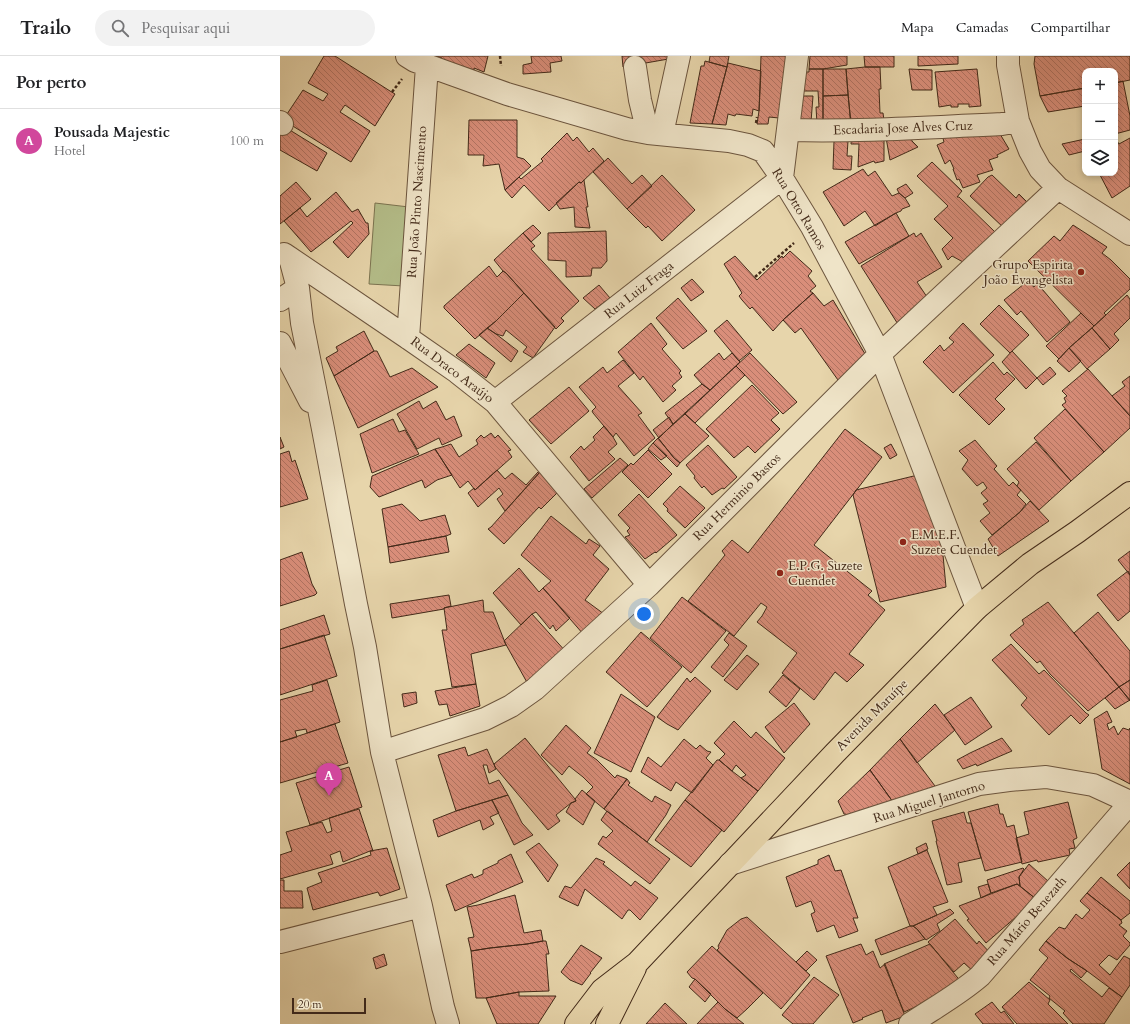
<!DOCTYPE html>
<html lang="pt">
<meta charset="utf-8">
<style>
body{margin:0;font-family:Cardo,serif;background:#f2f2f2;color:#202124}
.controls{position:absolute;right:12px;top:12px;display:grid;overflow:hidden;border-radius:8px;box-shadow:0 2px 6px #0003}
.controls button{width:36px;height:36px;display:grid;place-items:center;padding:0;border:0;border-bottom:1px solid #e0e0e0;background:#fff;color:#202124;font:20px sans-serif}
.scale{position:absolute;left:12px;bottom:10px;width:74px;box-sizing:border-box;padding-left:4px;border:2px solid #432a19;border-top:0;font-size:11px;line-height:14px;white-space:nowrap;color:#432a19;-webkit-text-stroke:3px #efe4c8;paint-order:stroke}
.you{position:absolute;left:364px;top:558px;width:14px;height:14px;margin:-10px;border:3px solid #fff;border-radius:50%;background:#1a73e8;box-shadow:0 0 0 6px #1a73e833}
.badge{display:grid;place-items:center;width:26px;height:26px;border-radius:50%;background:#8f2418;color:#fff;font-size:13px;font-weight:700}
.pin{position:absolute;translate:-50% -33px;filter:drop-shadow(0 1px 2px #0008)}
.pin::after{content:'';position:absolute;top:21px;width:14px;height:12px;background:inherit;clip-path:polygon(0 0,100% 0,50% 100%)}
.list{margin:0;padding:0;list-style:none}
h2{display:flex;justify-content:space-between;align-items:center;height:52px;margin:0;padding:0 16px;font-size:17px}
h2 small{font-size:13px;font-weight:400;color:#757577}
.list li{display:grid;grid-template-columns:26px 1fr auto;gap:12px;align-items:center;box-sizing:border-box;height:64px;padding:0 16px;border-top:1px solid #e0e0e0}
.list b{display:block;font-size:15px;white-space:nowrap}
.list p{margin:0;font-size:13px;white-space:nowrap;color:#757577}
.list em{font-size:13px;font-style:normal;color:#757577}
.icon{flex:none;width:22px;height:22px;fill:none;stroke:currentColor;stroke-width:2;stroke-linecap:round;stroke-linejoin:round}
.map{position:relative;flex:none;width:850px;height:968px;overflow:hidden}
header{display:flex;align-items:center;gap:24px;box-sizing:border-box;height:56px;padding:0 20px;background:#fff;border-bottom:1px solid #e0e0e0}
header strong{font-size:19px}
nav{display:flex;gap:22px;margin-inline-start:auto;font-size:14px}
.search{width:280px;height:36px;background:#f2f2f2;display:flex;align-items:center;gap:10px;box-sizing:border-box;padding:0 14px;border-radius:22px;color:#757577;font-size:15px}
main{display:flex}
aside{flex:1;background:#fff}
.map>svg:first-child{display:block}
.pitch{fill:#b4bd89;stroke:#7c7451}
.building{fill:url(#building-back-hatch);stroke:#432a19}
.lines{fill:none;stroke-linecap:round;stroke-linejoin:round}
.minor-casing{stroke:#6c553e;stroke-width:24}
.major-casing{stroke:#432a19;stroke-width:24}
.path{stroke:#432a19;stroke-width:2.5;stroke-dasharray:3 2;stroke-linecap:butt}
.minor{stroke:#efe4c8;stroke-width:22}
.major{stroke:#e7d5ab;stroke-width:22}
.poi-dot{fill:#8f2418;stroke:#efe4c8;stroke-width:1.5}
.labels{text-anchor:middle;dominant-baseline:central;stroke-width:3;stroke-linejoin:round;paint-order:stroke}
.street-label{font-size:13px;fill:#432a19;stroke:#efe4c8}
.poi-label{font-size:13px;fill:#432a19;stroke:#efe4c8;text-anchor:start}
</style>
<header>
<strong>Trailo</strong>
<div class="search"><svg class="icon" aria-label="search" viewBox="0 0 24 24"><circle cx="10" cy="10" r="6"/><path d="M15 15l6 6"/></svg>Pesquisar aqui</div>
<nav><a>Mapa</a><a>Camadas</a><a>Compartilhar</a></nav>
</header>
<main>
<aside>
<h2>Por perto<small></small></h2>
<ul class="list">
<li><span class="badge" style="background:#d1479c">A</span><div><b>Pousada Majestic</b><p>Hotel</p></div><em>100 m</em></li>
</ul>
</aside>
<div class="map">
<svg width="850" height="968" viewBox="0 0 850 968">
<defs>
<pattern id="building-back-hatch" width="6" height="6" patternUnits="userSpaceOnUse"><rect width="6" height="6" fill="#d98e7a"/><path d="M-1 5l2 2M0 0l6 6M5-1l2 2" fill="none" stroke="#b27463"/></pattern>
</defs>
<rect width="100%" height="100%" fill="#e7d5ab"/>
<filter id="stains"><feTurbulence type="fractalNoise" baseFrequency=".005" numOctaves="4"/><feColorMatrix values="0 0 0 0 .2 0 0 0 0 .09 0 0 0 0 .02 0 0 0 .5 -.17"/></filter>
<radialGradient id="worn" r=".72"><stop offset=".6" stop-color="#630" stop-opacity="0"/><stop offset="1" stop-color="#630" stop-opacity=".3"/></radialGradient>
<path class="pitch" d="M95,147L129,151L124,230L89,228Z"/>
<path class="building" d="M44,0H55L110,35L115,38L95,70L65,49L60,56L90,75L71,106L3,64L23,34L43,45L48,38L28,27Z
M155,0H208L204,16L194,12V14L161,4L162,2Z
M251,0H281L282,5L270,7L271,16L243,18V9L252,7Z
M342,0H394V2L343,11Z
M430,0H449L447,11L429,6Z
M481,0H514L509,63L489,61L488,68H477L479,55Z
M530,0H567V9L543,13H529Z
M584,0H614V11H585Z
M638,0H678V8L638,10Z
M755,0H850V24L835,27V15H805V32L760,40L754,8Z
M425,5L447,11L432,68L410,67L421,10H424Z
M448,7L481,15L479,55L473,53L472,60L456,58L455,60L448,58L446,69L432,68Z
M585,11H600L601,33H599L600,57H603L605,72H571L566,13Z
M529,13H543V68H537L536,51H539L538,35H517L519,16H529Z
M543,13H566L568,39L543,40Z
M629,13L652,14V34H632Z
M697,13L701,50L689,51V48H678V51H671V49L659,51L655,16Z
M843,25L850,60V74L835,78V27Z
M805,32V50L768,56L760,40Z
M568,39L571,66L543,68V40Z
M521,40H533L531,66H519Z
M189,64H237V101L244,103L251,110L225,134L219,108L203,110L204,99H188Z
M0,68L47,97L37,115L0,94Z
M717,73L729,93L717,99L718,101L709,104L713,114L697,119L700,126L683,132L679,123L677,124L673,113H674L670,104L665,108L657,89L664,86L661,75Z
M605,76H629L632,85L638,91L610,104Z
M287,77L293,85L297,81L309,96L313,92L324,105L301,127L299,126L269,155L244,129L232,142L225,134L239,121L241,123L263,105L261,103Z
M572,77L604,80V105L595,107L594,105L578,111L579,88H571Z
M835,82L839,88L850,82V130L832,142L819,117H835Z
M805,83V95L789,99L782,88Z
M554,85H568L567,100H572L571,114L553,113Z
M328,102L352,128L362,119L372,130L347,153L313,116Z
M652,106L682,135L677,141H679L715,176L683,206L672,200L668,204L662,193L673,182L654,163L668,150L637,120Z
M583,113L588,120L595,115L612,140L619,137L625,142L630,150L622,153L621,155L616,157L595,170L585,155L564,170L543,136Z
M382,119L415,154L382,185L368,170L366,172L347,153Z
M712,119L736,142L739,138L750,149L725,173L690,140L708,121Z
M304,124L308,151H306L310,172L295,171L294,151L280,153L276,147L299,126L301,127Z
M16,126L31,143L0,168V140Z
M626,128L633,137L625,142L619,137L617,133Z
M56,136L72,156L78,153L86,167H88L89,178L68,202L53,186L73,167L71,165L31,196L4,165L20,152L27,161Z
M616,157L629,180L579,208L565,186Z
M253,169L261,177L251,186L243,177Z
M793,169L827,191L822,197L831,204L850,223V233L824,257L826,259L814,270L748,205L774,180L780,185Z
M326,175L327,205L321,212H312L311,220L286,221V205L268,204V177Z
M243,177L255,190L251,193L299,245L281,262L284,265L276,273L226,217L223,215L214,204Z
M634,177L636,181L641,177L662,211L637,226L649,244L621,273L581,210Z
M510,195L532,215L528,220L536,230L530,235L533,237L503,264L493,275L472,251L470,253L462,244L459,240L462,237L444,208L455,200L477,224L502,200L503,202Z
M209,210L217,221L223,215L226,217L244,237L216,265L195,283L164,252V250Z
M412,223L424,236L411,245L401,232Z
M749,224L754,231L757,227L790,266L767,286L741,255L737,259L724,244Z
M319,229L330,242L315,253L303,242Z
M244,237L275,271L253,302L243,296L247,291L226,274L223,280L216,278L207,272L216,265Z
M533,237L544,250L553,244L591,308L566,318L558,324L521,272L515,277L503,264Z
M847,239L850,243V262L834,278L839,284L830,293L812,272Z
M398,242L427,275L403,293L376,262Z
M719,249L749,279L730,297L700,268Z
M801,257L814,270L789,292L779,303L766,290Z
M447,264L472,294L459,305L434,275Z
M371,267L387,288L382,293L401,315L399,317L402,321L392,330L396,334L383,346L363,320L360,324L338,296Z
M683,267L714,299L673,337L643,306L660,289L664,295L674,286L669,282Z
M207,272L216,278L238,295L231,306L199,279Z
M812,272L830,293L807,313L789,292Z
M84,275L94,295L54,320L46,302L58,295L56,291Z
M189,288L215,307L206,322L176,299Z
M789,292L801,305L789,316L777,305Z
M94,295H97L110,321L132,312L158,331L78,372L54,320Z
M732,295L757,322L746,333L722,306Z
M439,297L444,304L452,297L460,306L430,334L422,328L414,319Z
M470,297L517,346L503,358L456,310Z
M343,304L354,317L338,330L362,357L358,359L375,382L354,400L336,377L333,381L313,357L312,355L316,351L299,331L323,311L327,317Z
M713,306L724,319L727,316L735,323L715,343L725,353L709,369L679,339Z
M456,310L465,319L415,367L405,358Z
M770,311L776,318L763,329L757,322Z
M808,313L850,360V372L824,396L782,349L786,346L784,342L787,340L782,335Z
M850,320V360L832,340L845,330L842,326Z
M422,328L430,334L393,368L385,357Z
M472,329L499,357L491,364L500,373L475,397L468,390L454,402L426,373Z
M289,331L309,355L271,388L249,364Z
M139,345L143,353L156,345L166,364L174,360L182,380L162,389L159,382L137,393L117,358Z
M785,353L824,396L791,425L754,382Z
M405,358L429,380L400,407L394,402L378,382Z
M389,361L393,368L379,382L373,374Z
M113,363L119,376L125,374L139,398L92,417L80,378Z
M324,370L333,381L337,388L328,396L335,403L309,425L290,401L301,390L304,394L315,384L313,381Z
M565,373L602,401L534,489L592,535L588,539L605,554L569,598L584,609L567,626L555,616L534,644L502,617L517,597L477,566L482,560L487,551L481,547L454,580L408,545L445,499L442,495L452,484L468,497Z
M211,377L215,382L218,379L231,394L228,395L232,401L195,434L188,425L180,432L155,393L162,391L171,388L179,401L198,388L196,384L201,379L204,382Z
M0,381L4,391L0,393Z
M378,382L394,402L400,407L397,411L373,387Z
M695,384L717,410L714,413L729,430L733,426L741,434L737,439L746,448L740,456L712,479L700,465L710,457L703,448L708,445L701,437L707,432L703,426L697,430L682,413L688,404L679,395Z
M756,386L791,425L759,454L737,430L739,426L727,413Z
M373,387L387,400L381,404L368,393Z
M611,388L617,399L610,403L604,392Z
M428,389L457,421L444,433L442,432L432,439L424,430L422,432L414,422L415,420L406,409Z
M155,393L172,419L157,424L145,432L142,424L99,441L90,431L92,420Z
M368,394L392,418L368,442L342,416L351,407L353,409Z
M9,395L12,406L15,404L28,443L0,451V398Z
M340,402L348,409L312,442L304,433Z
M217,414L225,423L232,417L246,429L258,416H260L225,455L217,443L223,438L219,432L198,451L188,437L194,432L195,434Z
M260,416L277,437L261,453L259,451L224,488L208,473L211,471Z
M642,418L659,473L663,499L666,531L600,546L573,439L576,434Z
M400,430L425,452L405,472L387,455L388,453L383,448Z
M359,438L397,479L376,497L375,496L365,503L345,481L350,479L347,475L350,472L338,459Z
M750,445L769,465L718,500L708,483L740,456Z
M122,448L140,465L165,459L171,478L166,480L108,491L102,453Z
M271,460L306,488L309,483L320,490L313,499L329,513L305,544L324,558L304,579L263,532L271,525L241,499Z
M166,480L169,496L110,507L108,491Z
M850,495V519L838,504Z
M22,496L32,528L37,537L35,539L0,550V504Z
M239,512L259,536L263,532L290,562L276,575L273,569L270,573L256,556L252,558L241,569L213,537Z
M848,515L850,519V555L838,565L817,539Z
M169,539L171,550L164,552V553L112,562L110,548Z
M402,541L446,575L411,617L370,582Z
M203,544L204,556H213L226,589L191,598L196,628L172,631L162,574H167L164,552Z
M768,546L839,631L808,655L770,618L760,605L757,607L734,584L730,579L744,568L742,564Z
M818,556L850,595V624L839,631L794,577Z
M252,558L287,597L249,630L224,585Z
M44,559L50,578L0,593V574Z
M361,576L402,611L367,651L326,616Z
M449,577L467,590L443,621L431,611L449,589L444,584Z
M44,579L57,620L0,639V593Z
M731,588L759,618L764,614L806,657L809,659L800,668L791,659L769,679L741,649L747,642L712,604Z
M467,599L479,608L457,634L444,624Z
M503,619L520,633L506,651L489,636Z
M415,621L431,635L398,674L387,668L377,661L407,622L410,626Z
M47,624L60,666L27,677L26,673L15,675L17,681L0,686V644L33,635L32,629Z
M850,624V645L839,631Z
M196,628L200,650L170,660L167,648L159,649L155,635Z
M839,631L850,644L835,653L825,642Z
M136,636L137,647L124,651L122,638Z
M341,638L375,661L351,716L314,697Z
M691,641L712,671L685,689L664,659Z
M514,647L530,668L504,697L485,671Z
M655,648L675,674L637,707L620,683Z
M827,655L832,666L827,668L829,674L834,670L838,679L843,672L849,674L850,672V728L822,713L814,663Z
M454,665L471,682L476,676L505,702L478,735L461,722L466,719L456,709L452,715L439,704L445,698L434,687Z
M55,668L68,707L0,727V686Z
M286,669L311,692L307,697L317,704L335,722L337,719L347,723L324,753L306,738L313,731L303,721L289,710L282,719L261,699Z
M245,682L295,743L296,745L291,747L276,759L280,765L268,774L215,711L214,708Z
M722,682L732,695L697,710L696,708L683,713L677,704L690,697Z
M404,683L416,693L420,689L427,695L431,696L426,702L433,709L412,737L396,726L391,735L361,716L368,701L381,711Z
M620,683L655,730L613,746L590,714Z
M185,691L188,700L207,693L216,713L209,717L207,709H203L209,728L219,724L228,739L176,755L158,699Z
M437,704H439L452,715L478,735L444,776L405,744Z
M69,711L82,751L30,769L16,727Z
M590,714L613,746L573,760L564,758L558,745Z
M347,723L350,727L348,729L372,746L375,740L391,749L386,759L367,786L324,753Z
M302,734L315,745L303,769L286,756L291,747L296,745L295,743Z
M228,739L242,767L253,779L234,789L212,744Z
M212,744L219,757L210,761L214,768L203,774L200,764L158,781L153,764L176,755Z
M405,744L442,774L411,811L375,784Z
M788,746L797,782L793,784L795,792L789,793L790,799L758,806L757,804L742,808L736,782L749,778L744,756Z
M718,748L720,758H723L727,771L734,769L742,806L705,815L688,756Z
M79,753L93,795H90L63,806L60,795L50,799L53,808L0,823V799L12,795L6,776L42,766L47,777L52,775L49,762Z
M327,755L367,786L390,803L370,828L318,788L323,780L326,782L333,775L321,764Z
M684,756L687,767H691L701,802L678,807L682,826L667,829L656,785H657L652,765Z
M259,787L278,809L268,826L246,796Z
M646,787L648,793L638,798L636,792Z
M107,792L120,833L100,840L98,836L33,854L27,832L42,826L38,817L91,799L90,795Z
M647,794L668,846L653,851L657,859L633,870H630L608,811Z
M231,798L243,826L175,855L166,829L192,818L194,822L203,818V814L218,807V805Z
M549,799L555,815L561,814L578,862H573L578,875L559,882L554,869L537,876L531,858L535,856L531,845L516,851L506,821L538,808V804Z
M316,802L325,806L323,808L351,830L355,825L378,842L360,864L350,854H348L342,863L305,833L298,850L279,841L285,830L291,832Z
M850,806V833L837,819Z
M749,808L769,826L756,843L740,830L739,821Z
M743,812L744,813L739,821L740,830L737,828L711,837L707,824Z
M821,821L850,845V857L841,864L807,837Z
M0,824H4V835H22L23,852H0Z
M708,828L711,837L701,842L698,831Z
M737,828L756,843L737,863L736,861L706,887L687,864L689,863L679,850Z
M807,837L841,864L842,867L839,869L847,875L843,880L850,887V889L837,904L829,899L819,909L830,919L844,900L850,903V929L842,941L807,915L787,902L766,885L779,871L785,873L796,858L802,863L810,854L800,845Z
M235,839L244,877L261,874L263,885L247,888L210,892L191,895L188,882L194,881L187,851L198,849Z
M670,853L674,857L657,868L660,875L646,884L637,873L633,870Z
M467,861L530,919L501,953L437,894L439,892L438,890L447,874L461,863Z
M675,863L697,888L699,885L713,900L694,916L684,907L674,916L648,886Z
M630,870H633L637,873L645,883L601,899L595,884Z
M263,885H266L269,898H266L269,935L239,936L206,942H196L191,895L210,892L247,888Z
M766,885L787,902L807,915L801,922L791,913L790,915L822,941L829,932L842,941L824,968H793L783,957L785,955L769,942L770,940L750,924L768,902L759,894Z
M581,888L586,899L593,895L600,912L605,908L625,960L606,967L602,954L582,962L583,963L573,967L546,900Z
M650,888L682,927L685,929L624,956L604,908Z
M301,889L322,902L310,917H311L302,929L290,924L281,916Z
M432,890L483,937L467,953L457,962L445,953L415,923L412,922L407,916Z
M527,895L537,904L526,915L516,906Z
M104,898L107,909L96,913L93,902Z
M534,921L559,939L533,968H513L502,959Z
M415,923L431,938L425,946L409,931Z
M749,926L770,944L768,948L788,968H737L722,951Z
M239,936V940H276L258,968H217L206,942Z
M438,946L445,953L464,968H417Z
M712,946L721,957L724,955L734,968H703L695,958Z
M385,947L407,968H366Z"/>
<g class="lines">
<defs>
<path id="minor" d="M127,0L135,5L227,38L347,73L368,77L449,85L468,89L483,95L502,122L532,171L600,298L697,552
M728,0V9L738,65L750,95L760,113L778,132L850,178
M355,11L360,44L368,77
M0,66L2,68
M508,74C580,76 651,71 722,68L738,65
M382,78L399,0
M502,122L517,0
M4,198L128,282L177,316L215,346L369,529
M10,202L18,232L22,267L43,373L76,548L85,591L102,696L141,850L163,951L168,968
M0,244L18,232
M128,282L147,10
M0,287L30,345
M215,346L502,122
M102,696L205,663L231,650L255,633L369,529L600,298L778,132
M450,808L699,728L729,724L766,721L813,729L850,746
M0,886L141,850
M630,968C654,952 678,939 700,920L850,747"/>
<path id="major" d="M296,968L322,934L357,907L554,698L697,552L750,508L797,476L850,437
M327,968L355,912"/>
</defs>
<use href="#minor" class="minor-casing"/>
<use href="#major" class="major-casing"/>
<path class="path" d="M220,0L221,10
M112,36L122,23
M476,67L477,61
M475,221L514,187"/>
<use href="#minor" class="minor"/>
<use href="#major" class="major"/>
</g>
<g class="poi-dot">
<circle cx="801" cy="216" r="4"/>
<circle cx="623" cy="486" r="4"/>
<circle cx="500" cy="517" r="4"/>
</g>
<g class="labels">
<g class="street-label">
<text transform="translate(623 72) rotate(-2)">Escadaria Jose Alves Cruz</text>
<text transform="translate(137 146) rotate(-86)">Rua João Pinto Nascimento</text>
<text transform="translate(519 153) rotate(59)">Rua Otto Ramos</text>
<text transform="translate(359 234) rotate(-38)">Rua Luiz Fraga</text>
<text transform="translate(172 314) rotate(37)">Rua Draco Araújo</text>
<text transform="translate(457 441) rotate(-45)">Rua Herminio Bastos</text>
<text transform="translate(592 659) rotate(-45)">Avenida Maruípe</text>
<text transform="translate(649 746) rotate(-17)">Rua Miguel Jantorno</text>
<text transform="translate(747 865) rotate(-49)">Rua Mário Benezath</text>
</g>
<g class="poi-label">
<text x="793" y="209" text-anchor="end">Grupo Espirita<tspan x="793" dy="15">João Evangelista</tspan></text>
<text x="631" y="479">E.M.E.F.<tspan x="631" dy="15">Suzete Cuendet</tspan></text>
<text x="508" y="510">E.P.G. Suzete<tspan x="508" dy="15">Cuendet</tspan></text>
</g>
</g>
<rect width="100%" height="100%" filter="url(#stains)"/>
<rect width="100%" height="100%" fill="url(#worn)"/>
</svg>
<div class="controls">
<button>+</button>
<button>−</button>
<button><svg class="icon" aria-label="layers" viewBox="0 0 24 24"><path d="M12 4l9 5-9 5-9-5zM3 14l9 5 9-5"/></svg></button>
</div>
<div class="scale">20 m</div>
<div class="you"></div>
<div class="pin badge" style="left:49px;top:740px;background:#d1479c">A</div>
</div>
</main>
